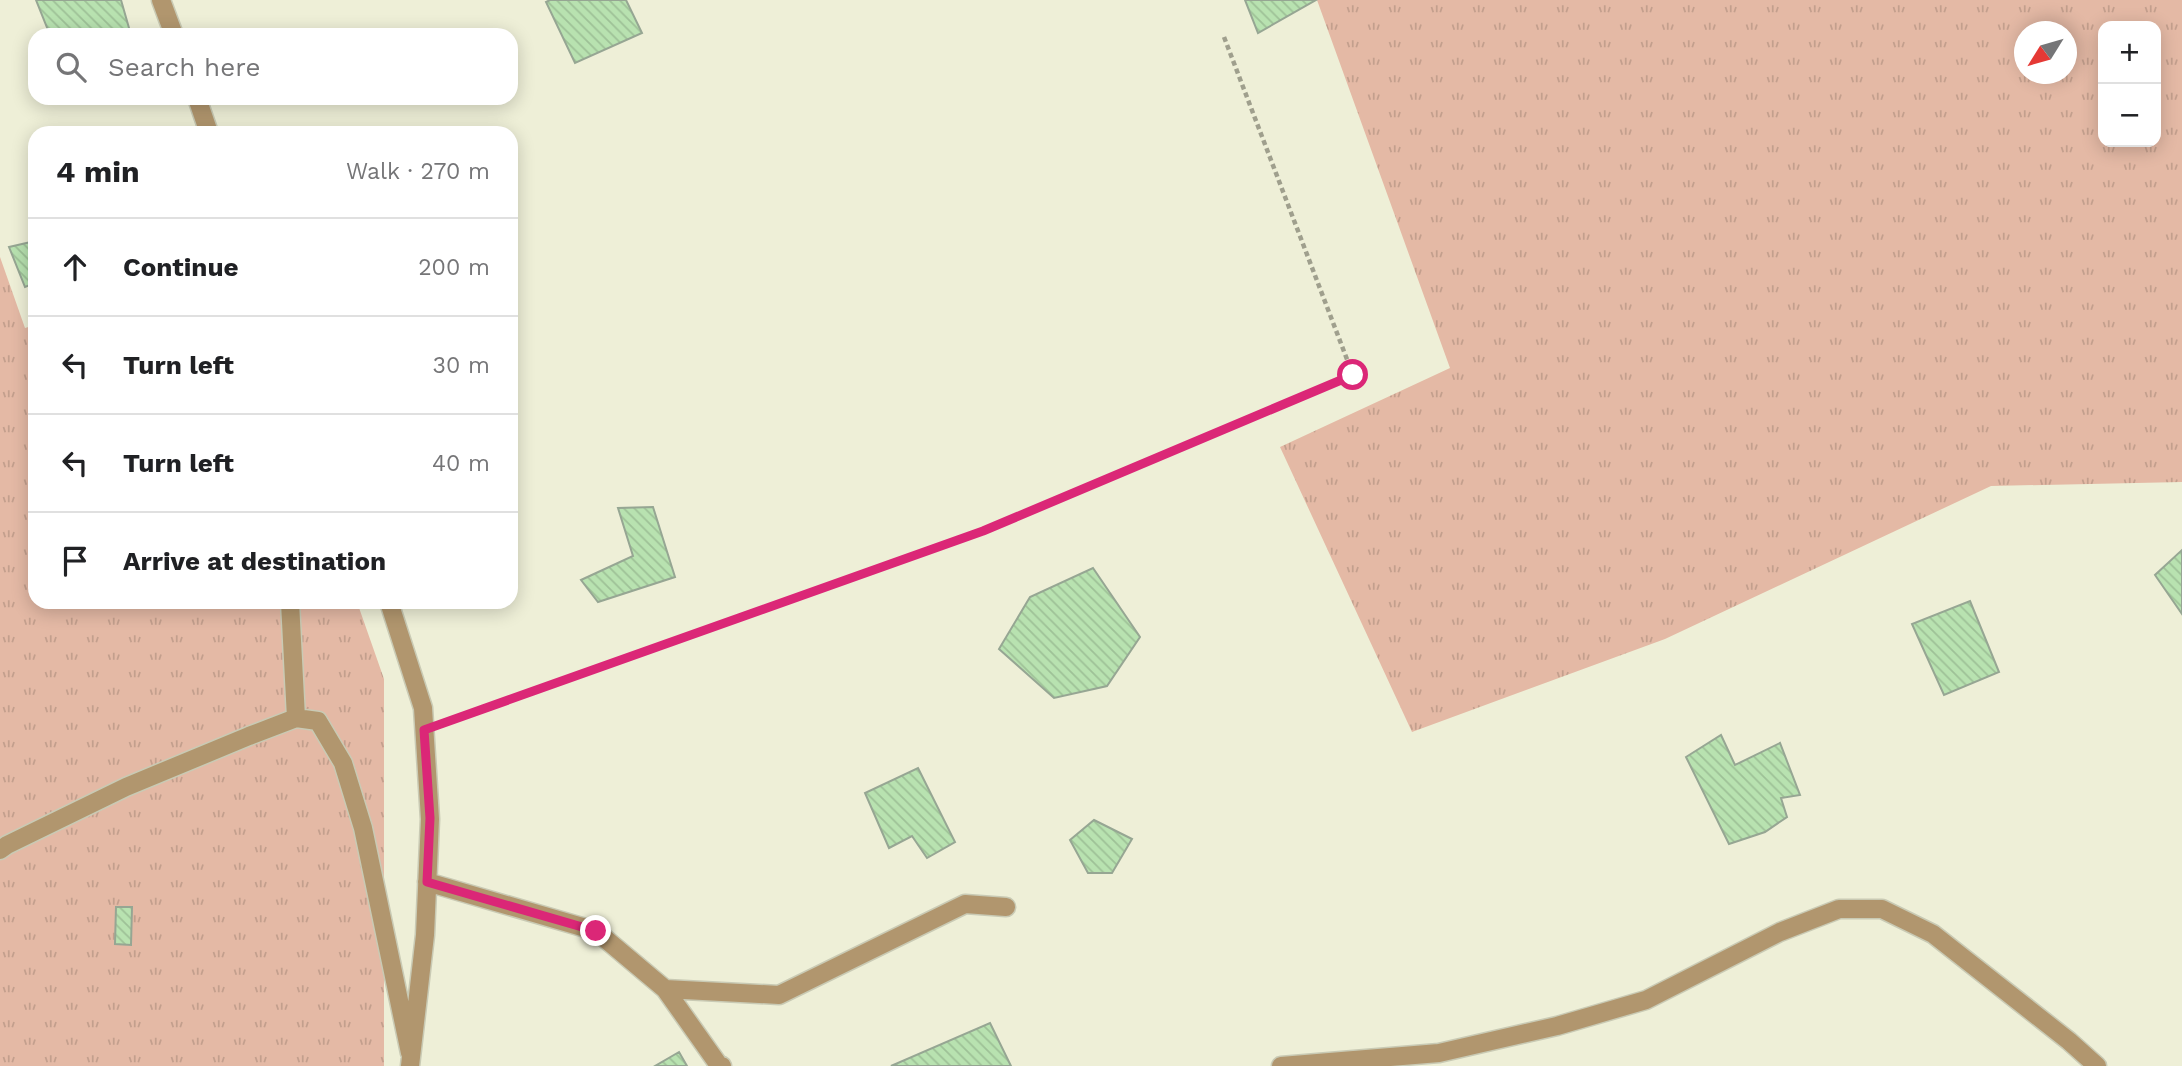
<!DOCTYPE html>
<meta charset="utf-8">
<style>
body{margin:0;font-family:"Work Sans",sans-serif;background:#f2f2f2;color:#202124}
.controls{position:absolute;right:21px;top:21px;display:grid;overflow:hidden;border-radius:14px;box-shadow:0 4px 18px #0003}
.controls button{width:63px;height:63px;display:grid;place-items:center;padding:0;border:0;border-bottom:2px solid #e0e0e0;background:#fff;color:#202124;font:35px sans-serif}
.compass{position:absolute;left:2014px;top:21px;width:63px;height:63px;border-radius:50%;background:#fff;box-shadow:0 4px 18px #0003;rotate:233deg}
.stop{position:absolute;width:21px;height:21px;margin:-16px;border:5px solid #db2777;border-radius:50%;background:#fff}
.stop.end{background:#db2777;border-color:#fff;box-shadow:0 2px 7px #0008}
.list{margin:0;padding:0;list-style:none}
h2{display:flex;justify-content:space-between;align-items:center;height:91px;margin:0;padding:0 28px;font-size:30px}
h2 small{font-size:23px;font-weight:400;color:#757577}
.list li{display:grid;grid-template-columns:46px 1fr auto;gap:21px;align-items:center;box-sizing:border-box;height:98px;padding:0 28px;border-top:2px solid #e0e0e0}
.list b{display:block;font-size:26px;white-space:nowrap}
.list em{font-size:23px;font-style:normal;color:#757577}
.icon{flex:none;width:38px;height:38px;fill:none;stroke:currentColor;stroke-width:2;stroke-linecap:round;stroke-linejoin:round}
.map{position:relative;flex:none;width:2182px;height:1066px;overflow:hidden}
.search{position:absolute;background:#fff;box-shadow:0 4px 18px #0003;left:28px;top:28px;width:490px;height:77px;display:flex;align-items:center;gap:18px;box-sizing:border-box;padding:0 24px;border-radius:21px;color:#757577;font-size:26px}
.panel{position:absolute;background:#fff;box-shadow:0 4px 18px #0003;left:28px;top:126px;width:490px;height:483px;border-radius:21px}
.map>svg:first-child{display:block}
.grass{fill:url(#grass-tufts);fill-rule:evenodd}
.building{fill:url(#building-back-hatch);stroke:#96a693;stroke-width:2}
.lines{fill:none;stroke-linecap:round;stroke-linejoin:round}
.minor-casing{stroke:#c9cab4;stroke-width:21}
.path{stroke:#9f9f8d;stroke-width:4.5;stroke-dasharray:5 3.5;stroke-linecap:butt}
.minor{stroke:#b1966e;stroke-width:18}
.route{stroke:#db2777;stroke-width:9}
</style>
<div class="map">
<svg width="2182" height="1066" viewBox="0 0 2182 1066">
<defs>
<pattern id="grass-tufts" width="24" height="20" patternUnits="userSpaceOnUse" patternTransform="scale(1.75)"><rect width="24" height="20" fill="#e4b9a5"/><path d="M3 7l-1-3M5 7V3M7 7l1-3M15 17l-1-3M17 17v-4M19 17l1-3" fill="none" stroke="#c39f8d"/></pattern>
<pattern id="building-back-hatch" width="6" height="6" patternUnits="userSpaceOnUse" patternTransform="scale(1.75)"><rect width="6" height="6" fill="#b8e2b0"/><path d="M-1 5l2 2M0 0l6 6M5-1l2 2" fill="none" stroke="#9ec197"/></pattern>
</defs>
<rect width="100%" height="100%" fill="#eeefd7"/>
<path class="grass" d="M1317,0H2182V482L1991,486L1665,639L1412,732L1280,447L1450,368ZM2103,26H2156V142H2103ZM2024,32H2066V74H2024Z
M0,257L25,328L35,325V602H357L384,679V1066H0Z"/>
<path class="building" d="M36,0H121L131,35H50Z
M550,0H626L642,33L575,63L546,2Z
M1245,0H1316L1258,33Z
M35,241V283L25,287L9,247Z
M653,507L675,577L598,602L581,580L633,556L618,508Z
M2182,550V614L2155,575Z
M1093,568L1140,637L1107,686L1054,698L999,649L1030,597Z
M1970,601L1999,672L1944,695L1912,624Z
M1721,735L1735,765L1780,743L1800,795L1781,798L1787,817L1765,832L1729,844L1686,757Z
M918,768L955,842L927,858L912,836L889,848L865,793Z
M1094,820L1132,839L1112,873H1088L1070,840Z
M116,907H132L131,945L115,944Z
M990,1023L1011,1066H891Z
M679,1052L687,1066H655Z"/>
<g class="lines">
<defs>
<path id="minor" d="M161,0L174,35
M197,98L209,133
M290,602L296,718
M389,602L423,708L430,819L425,935L410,1066
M0,850L7,845L126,787L249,736L296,718L318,721L343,763L363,828L410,1053
M427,882L596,931L665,989L718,1064L722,1066
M665,989L779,995L965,904L1006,907
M1281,1066L1439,1053L1557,1026L1646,1000L1780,932L1839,909H1882L1933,934L2069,1041L2097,1066"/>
</defs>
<use href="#minor" class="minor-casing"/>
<path class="path" d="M448,721L983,531L1353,375L1224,37"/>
<use href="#minor" class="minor"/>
</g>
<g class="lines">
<path class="route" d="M596,931L427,882L430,818L424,730L983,531L1353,375"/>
</g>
</svg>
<div class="controls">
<button>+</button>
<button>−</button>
</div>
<svg class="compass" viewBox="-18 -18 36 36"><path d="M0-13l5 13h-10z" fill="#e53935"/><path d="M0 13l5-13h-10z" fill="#757577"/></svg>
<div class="stop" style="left:1353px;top:375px"></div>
<div class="stop end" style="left:596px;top:931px"></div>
<div class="search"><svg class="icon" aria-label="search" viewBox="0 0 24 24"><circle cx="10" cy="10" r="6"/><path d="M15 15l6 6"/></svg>Search here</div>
<section class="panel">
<h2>4 min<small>Walk · 270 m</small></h2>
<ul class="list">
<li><svg class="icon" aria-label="ahead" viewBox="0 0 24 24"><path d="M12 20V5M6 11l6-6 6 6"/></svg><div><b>Continue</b></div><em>200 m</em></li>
<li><svg class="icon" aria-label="left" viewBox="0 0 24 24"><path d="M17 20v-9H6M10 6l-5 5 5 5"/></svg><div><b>Turn left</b></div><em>30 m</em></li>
<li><svg class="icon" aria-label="left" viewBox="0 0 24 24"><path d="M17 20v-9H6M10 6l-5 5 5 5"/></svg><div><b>Turn left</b></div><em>40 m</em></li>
<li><svg class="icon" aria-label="arrive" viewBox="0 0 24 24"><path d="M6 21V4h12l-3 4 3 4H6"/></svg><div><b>Arrive at destination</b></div></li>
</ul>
</section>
</div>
